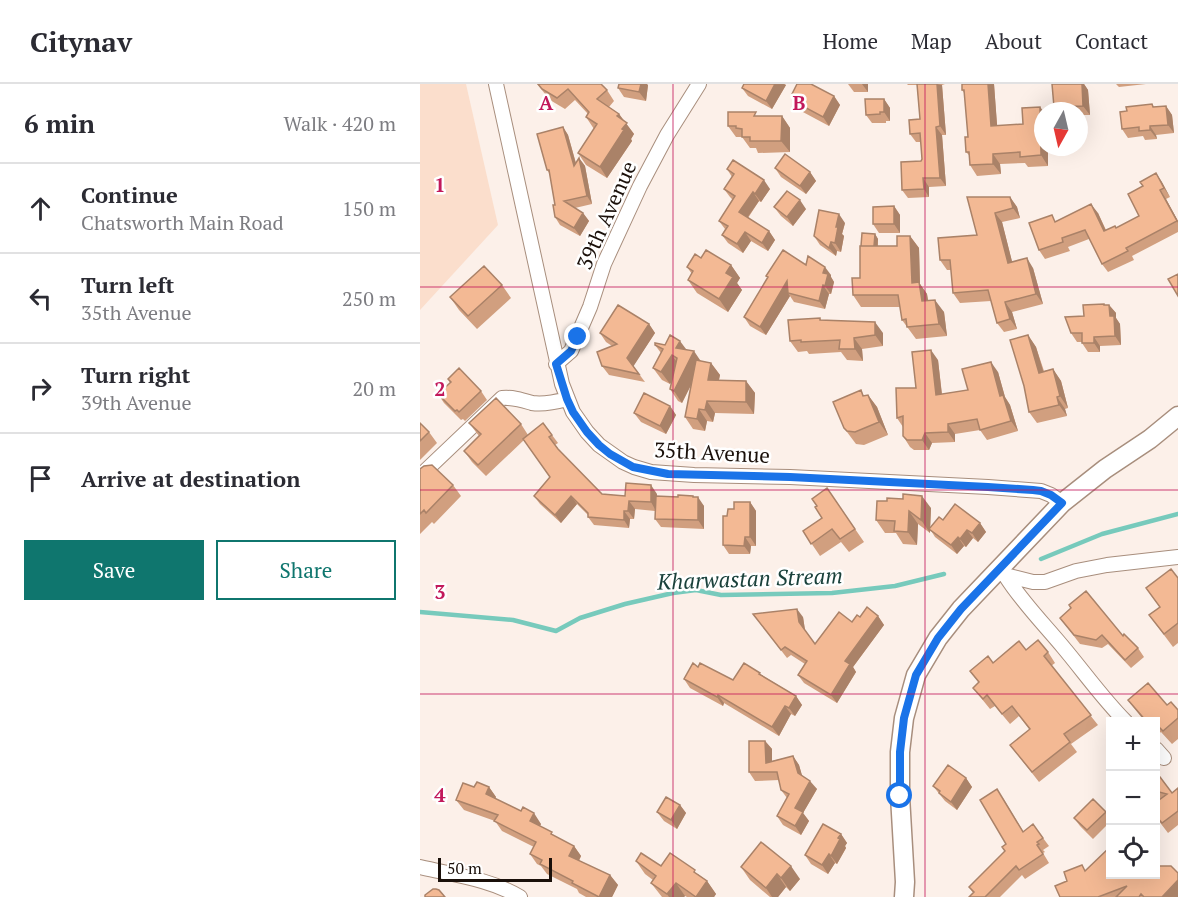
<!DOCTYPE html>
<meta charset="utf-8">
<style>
body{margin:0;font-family:"PT Serif",serif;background:#f2f2f3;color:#2b2b33}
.controls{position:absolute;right:18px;bottom:18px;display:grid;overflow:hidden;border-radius:0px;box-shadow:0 6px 24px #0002}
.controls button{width:54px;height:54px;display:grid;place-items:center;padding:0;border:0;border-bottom:2px solid #e1e1e2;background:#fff;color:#2b2b33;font:30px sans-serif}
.compass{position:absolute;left:614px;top:18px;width:54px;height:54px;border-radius:50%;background:#fff;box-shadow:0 6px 24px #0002;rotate:188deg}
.scale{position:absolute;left:18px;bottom:15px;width:114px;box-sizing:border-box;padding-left:6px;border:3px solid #1a100a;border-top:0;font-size:16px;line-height:21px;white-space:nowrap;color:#1a100a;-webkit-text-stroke:4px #fff;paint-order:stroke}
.stop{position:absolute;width:18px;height:18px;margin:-14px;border:4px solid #1a73e8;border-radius:50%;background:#fff}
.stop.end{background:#1a73e8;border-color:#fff;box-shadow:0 2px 6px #0008}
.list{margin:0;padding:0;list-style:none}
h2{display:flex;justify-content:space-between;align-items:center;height:78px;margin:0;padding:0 24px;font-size:26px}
h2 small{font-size:20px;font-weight:400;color:#7c7c81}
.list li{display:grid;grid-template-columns:39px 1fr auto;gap:18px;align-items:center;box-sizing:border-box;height:90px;padding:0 24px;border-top:2px solid #e1e1e2}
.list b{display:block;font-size:22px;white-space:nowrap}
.list p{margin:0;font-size:20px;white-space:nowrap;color:#7c7c81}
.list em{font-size:20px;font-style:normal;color:#7c7c81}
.actions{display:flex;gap:12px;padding:18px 24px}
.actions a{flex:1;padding:14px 0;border:2px solid #0f766e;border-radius:0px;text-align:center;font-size:21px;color:#0f766e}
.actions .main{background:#0f766e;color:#fff}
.icon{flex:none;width:33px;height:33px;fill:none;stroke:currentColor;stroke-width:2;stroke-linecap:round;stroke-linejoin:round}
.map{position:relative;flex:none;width:758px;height:813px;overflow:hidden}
header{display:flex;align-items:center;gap:36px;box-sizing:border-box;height:84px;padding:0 30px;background:#fff;border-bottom:2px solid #e1e1e2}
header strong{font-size:28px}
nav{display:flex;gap:33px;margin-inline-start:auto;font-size:21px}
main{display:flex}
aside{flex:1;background:#fff}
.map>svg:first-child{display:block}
.green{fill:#fbdecc}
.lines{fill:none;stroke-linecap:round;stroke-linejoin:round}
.stream{stroke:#77cabc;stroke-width:4.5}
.street-casing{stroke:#a88e7d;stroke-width:16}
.secondary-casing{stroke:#a88e7d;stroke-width:21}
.street{stroke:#fff;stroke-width:14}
.secondary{stroke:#fff;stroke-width:18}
.wall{fill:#d19f7f}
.shaded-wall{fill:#aa8268}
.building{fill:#f3b994;stroke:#aa8268;stroke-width:1.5}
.route{stroke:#1a73e8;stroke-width:8}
.grid{fill:none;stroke:#c2185b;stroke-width:1.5;stroke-opacity:0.55}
.labels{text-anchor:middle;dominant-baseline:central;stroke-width:5;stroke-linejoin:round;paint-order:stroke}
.street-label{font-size:21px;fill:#1a100a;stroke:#fff}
.water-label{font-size:22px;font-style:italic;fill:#1a413b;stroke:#fff}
.grid-label{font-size:20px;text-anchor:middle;font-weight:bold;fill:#c2185b;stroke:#fff;stroke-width:5;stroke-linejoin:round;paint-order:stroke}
</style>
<header>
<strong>Citynav</strong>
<nav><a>Home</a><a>Map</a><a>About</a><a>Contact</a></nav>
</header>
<main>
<aside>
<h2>6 min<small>Walk · 420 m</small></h2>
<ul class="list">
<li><svg class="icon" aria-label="ahead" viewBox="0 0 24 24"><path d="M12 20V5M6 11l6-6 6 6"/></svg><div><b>Continue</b><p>Chatsworth Main Road</p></div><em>150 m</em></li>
<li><svg class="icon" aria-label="left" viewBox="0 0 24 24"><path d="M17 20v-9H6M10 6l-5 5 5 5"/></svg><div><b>Turn left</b><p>35th Avenue</p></div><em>250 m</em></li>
<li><svg class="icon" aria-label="right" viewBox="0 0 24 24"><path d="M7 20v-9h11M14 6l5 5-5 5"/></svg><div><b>Turn right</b><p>39th Avenue</p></div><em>20 m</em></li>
<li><svg class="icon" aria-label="arrive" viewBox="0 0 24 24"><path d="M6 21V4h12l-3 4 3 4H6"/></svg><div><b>Arrive at destination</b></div></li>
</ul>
<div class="actions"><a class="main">Save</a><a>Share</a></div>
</aside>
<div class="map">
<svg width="758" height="813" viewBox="0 0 758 813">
<rect width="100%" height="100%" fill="#fcf0e9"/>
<path class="green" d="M0,0H46L78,141L0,226Z"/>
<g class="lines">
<path class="stream" d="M621,475L682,450L758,430
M0,528L93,536L136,547L160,534L205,520L253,509L276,506L301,511L412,509L475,502L524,490"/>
<defs>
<path id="street" d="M76,0L142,300L153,328L167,348L179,361L203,378L214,383L231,388L274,391L370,393L568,403L621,407L631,411L642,419
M136,280L151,267L170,223L184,180L220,102L247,51L279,0
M0,392L82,314C93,313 102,316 112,319C124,321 136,318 147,315
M581,490L613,498H625L656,487L687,481L758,473
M585,491C601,517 624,540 643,563C664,588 683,615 706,638
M736,665L744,674
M0,783C34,791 70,795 100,813"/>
<path id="secondary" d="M484,813L485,798L480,712V668L484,634L496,591L518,554L541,525L642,419L685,385L730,355L758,332"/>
</defs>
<use href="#street" class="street-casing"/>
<use href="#secondary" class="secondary-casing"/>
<use href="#street" class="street"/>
<use href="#secondary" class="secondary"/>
</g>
<path class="wall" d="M117,0H181L187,6L194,17L189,23L199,30L214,50L211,55L212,57L187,94L166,81L158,69L174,45L166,33L168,30L155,16L145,25L130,16Z
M324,0H364L366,1L352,25L328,12L322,4Z
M428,0H448V8H434Z
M487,0H525L522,1L526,51H522L526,102L509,103V113L488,114L482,106L502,75L501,58H496L490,50L500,35L497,1H488Z
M542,0H574L577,42L603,40L620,23L623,27L628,82L608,83L605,79L580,80L581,90L557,92L550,81L549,71L546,68L548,53L545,10L542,6Z
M632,0H664L668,6L670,31H659V27H636L634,23Z
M696,0H726L699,3Z
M228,1L226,17L204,13L198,4Z
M372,10L414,12L420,21L409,42L381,27L375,18L376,16Z
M464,15L470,24V37H466V39H452L446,31Z
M732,20L734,23L746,22L752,31L754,49L736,51L737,55L725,56L723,52L708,54L702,45L707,27Z
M339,32H362L370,44V68L338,69L336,64H330L322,53H316L308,42Z
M143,43L148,51L156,79L159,74L165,82L172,120L155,124L163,129L169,137L160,152L140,141L135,133V121L130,90L127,86Z
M355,84L390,88L396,97L386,110L361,93Z
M307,85L350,105L341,118L339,117L328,134L349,147L355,156L348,167L331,157L323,169L308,159L302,151L305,145L299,137L313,116L310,113L304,105L312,93Z
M736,89L750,113L746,115L758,137V148L712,172L714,176L688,188L682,180L669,155L648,163L650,167L625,175L619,166L636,137L678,129L686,146L697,144L719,132L723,102Z
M547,113H590L597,123L600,134L582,138L592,178L613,184L623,220L592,228L597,245L584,248L577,239L571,217L540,219L533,209L531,186H527L520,176L557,151Z
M474,122L480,131V149H459L453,140Z
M354,123L386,125L373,142L361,132Z
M425,139L422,150L424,152L421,168L417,167L416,172L400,161L394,152Z
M455,150L458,155V162H477L490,152L499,164L500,200L507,210L508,216L524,228L527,252L496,255L482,236L480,223H441L433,211L440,194Z
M281,174L311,181L320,194L317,199L322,206L308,228L277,209L268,196L272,190L267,183Z
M386,181L411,191V193L414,198L411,210H409L405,225L374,218L370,212L346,251L330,242L324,233L348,194L346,192Z
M82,201L91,214L57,245L39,226L30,213Z
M685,221H689L696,229V234L700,240L701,261L680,262V268H668L662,259V258H657L651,249L664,232Z
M400,234L401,236L463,249V262L442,265L443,277L427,276L421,268L389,270L387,267L378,268L370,257Z
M229,240L235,249L213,282L225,298L189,291L182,282L192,262L186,258L180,249Z
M608,251L616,263L624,287L633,285L641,297L648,324L645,325L647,332L617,339L609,328Z
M235,261H245L267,266L281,277L291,279L300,291L299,296L326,297L335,309L334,330L295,329L293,338L287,337L285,347L273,345L265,333L271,301L262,319L258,317L250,305L252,297L250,300L242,296L233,284L241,269Z
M518,276L522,310L548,306L578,288L585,313L590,321L598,347L567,356L560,346L535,350V358L512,359L509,366H494L490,363L483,352V343L477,334L496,304Z
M28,295L61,307L67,316L45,337L43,335L41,336L24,319L18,310L30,299Z
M441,306L444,312L448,311L457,323L468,351L444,361L436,360L424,344Z
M250,322L256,331L246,350L221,338L214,329Z
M0,339L9,348L17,359L0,376Z
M49,339L101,340L108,351L123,339L138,359L135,361L138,365L182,410L205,412L237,410V412L275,413L284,422V445L241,443L235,435V427L215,425L214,435H210L209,444L174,441L168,433V431L157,420L141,439L120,420L114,412L130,393L104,356L66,392L52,378L44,367L59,352Z
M0,385L33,401L41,412L14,440L12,438L0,450Z
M407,404L444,458L429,468L421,458L400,472L383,447L402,434L397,422Z
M457,417L511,424L510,444L523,436L560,439L566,448L558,458L553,454L546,463L544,462L537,470L515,453L510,445V449L498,440L497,461L483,460L476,449H465L456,436Z
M330,418L336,427V462H331L330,470H309L303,461L307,432L314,425Z
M758,494V559L753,563L729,531L740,523L726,504Z
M333,530L383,533L385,546L395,560L440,533L458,532L464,541L433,583L436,588L417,619L384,599L378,591L385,580L371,571L367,574Z
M640,534L703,552L718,564L724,573L711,584L688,560L682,564L660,560Z
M606,566L628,568L635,579L631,582L678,641L651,660L657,668L619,698L590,661L610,646L599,632L590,640L575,622L570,625L553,604L559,599L550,587Z
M278,583L313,596L342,591L376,612L382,621L375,632L371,630L359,652L304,619L303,622L270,604L264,595Z
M708,616L747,621L758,626V655L752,660L741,648L737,651L735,649V638H725Z
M345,657L352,665V677L373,672L379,681L382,692L397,705L383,729L389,737L381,751L363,741L357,732L367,714L361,706L359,696L335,697L329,688Z
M735,692L752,709L758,704V741L748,749L735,732V719L739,716L735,715Z
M546,694L552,703L537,726L525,717L513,702Z
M54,703H69L76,713L75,714L121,740L120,742L134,752L154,762L161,772L159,777L190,791L198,801L192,813H166L159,809L157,805L127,790L121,782L117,780L110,770L114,763L82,747L75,737L44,726L36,716Z
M583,714L603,747L623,754L629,762L623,766L625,768L623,769L629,779L605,795L602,791L580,813H549L553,809L549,803L585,767L586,760Z
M260,721L266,729L257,745L244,737L237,728Z
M686,728L690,735V738L673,755L660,742L654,734Z
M421,750L427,759L425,762L426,764L417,780L415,779L408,790L391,780L385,771Z
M216,777L278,790L287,797L296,810L294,813H267L265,812L264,813H242L231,799L233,796L225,790Z
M321,783L380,795L370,807L366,803L358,813H350L330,796Z
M666,786L758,813H640L647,797Z"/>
<path class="shaded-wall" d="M221,0H227L228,1L226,17L219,8Z
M355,0H364L366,1L352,25L346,17Z
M442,0H448V8Z
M517,0L522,1L526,51L520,42Z
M568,0H574L578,53L571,42Z
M662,0H664L668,6L670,31L663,22Z
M414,12L420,21L409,42L403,33Z
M464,15L470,24V37L464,28Z
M746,22L752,31L754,49L748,41Z
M620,23L623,27V63H628V82L621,71Z
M199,30L214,50L211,55L212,57L187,94L180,83L197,32Z
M362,32L370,44V68L361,57Z
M730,42L736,51L737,55L730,46Z
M143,43L148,51L159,91L154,82Z
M516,43L522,51L526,102L520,94Z
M573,70L580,80L581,90L573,80Z
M159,74L165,82L172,120L167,112Z
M390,88L396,97L386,110L380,102Z
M736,89L742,98L750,113L744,104Z
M503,94L509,103V113L504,105Z
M344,96L350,105L341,118L335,110Z
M740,106L746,115L758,137V139Z
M333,108L339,117L325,137L319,128Z
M590,113L597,123L600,134L593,124Z
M380,116L386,125L373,142L367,133Z
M671,120L678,129L690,156L684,147Z
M474,122L480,131V149L474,140Z
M163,129L169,137L160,152L154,144Z
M575,129L582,138L595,189L588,179Z
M419,130L425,139L422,150L424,152L421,168L415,159L416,143Z
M349,147L355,156L348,167L342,159Z
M325,148L331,157L323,169L317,160Z
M455,150L458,155L457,169L454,165Z
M490,152L499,164L500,200L507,210L510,230L502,217L492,199Z
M411,158L417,167L416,172L409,164Z
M607,174L613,184L623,220L616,210Z
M311,181L320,194L317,199L322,206L308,228L299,215L306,189Z
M405,183L411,191V193L414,198L411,210L405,202L403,189Z
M367,197L368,209L370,212L346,251L340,243Z
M403,201L409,210L405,225L399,217Z
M515,216L524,228L527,252L519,240Z
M585,218L592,228L597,245L590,235Z
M684,220L690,228L689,221L696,229V234L700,240L701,261L695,252Z
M455,238L463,249V262L455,251Z
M229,240L235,249L213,283L207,274Z
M608,251L616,263L627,300L619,289Z
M674,253L680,262V268L674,259Z
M434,254L442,265L443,277L435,265Z
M260,257L269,269L256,264Z
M511,266L518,276L523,321L516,311Z
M274,267L282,279L262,319L254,307Z
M252,271L260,283L250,300L241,288Z
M571,278L578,288L585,313L590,321L598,347L591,337L580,312Z
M291,279L300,291L296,308L288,296Z
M633,285L641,297L648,324L640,312Z
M326,297L335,309L334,330L326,318Z
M448,311L457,323L468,351L459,338Z
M637,313L645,325L647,332L639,321Z
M287,317L295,329L293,338L285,326Z
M250,322L256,331L246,350L240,342Z
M279,325L287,337L285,347L277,335Z
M528,340L535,350V358L528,348Z
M505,349L512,359L509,366L502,356Z
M231,401L237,410L236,427L231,418Z
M151,412L157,420L141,439L135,431Z
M273,412L278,418V413L284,422V445L278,436Z
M502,412L511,424L510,449L501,436Z
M209,417L215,425L214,435L208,427Z
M330,418L336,427V462L330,453Z
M204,427L210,435L209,444L204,436Z
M489,427L498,440L497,461L488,448Z
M560,439L566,448L558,458L552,449Z
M547,446L553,454L546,463L540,455Z
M325,453L331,462L330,470L324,462Z
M538,453L544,462L537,470L531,461Z
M377,525L383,533L385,546L379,538Z
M458,532L464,541L433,583L436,588L417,619L411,611L425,577Z
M298,611L304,619L303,622L297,613Z
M376,612L382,621L375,632L369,624Z
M365,622L371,630L359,652L352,643Z
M345,657L352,665V688L346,679Z
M373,672L379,681L384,698L378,689Z
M546,694L552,703L537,726L531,718Z
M390,697L397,705L383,729L389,737L381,751L375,742V724Z
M69,703L76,713L73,720L66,710Z
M260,721L266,729L257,745L251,736Z
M114,729L121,740L117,747L110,737Z
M421,750L427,759L425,762L426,764L417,780L411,772Z
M154,762L161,772L156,782L149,772Z
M409,770L415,779L408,790L402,781Z
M371,782L380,795L370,807L361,794Z
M357,790L366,803L358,813H352L346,804Z
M190,791L198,801L192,813H179Z
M758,796V813H742Z
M287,797L296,810L294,813H276Z
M256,799L265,812L264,813H249L247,810Z"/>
<path class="building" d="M118,0H181L187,6L177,15L199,30L197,32L207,39L202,45L204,46L180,83L158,69L177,40L166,33L169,28L148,5L137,14L122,5Z
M199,0H221L219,8L198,4Z
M324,0H355L346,17L322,4Z
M377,0H391L414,12L403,33L375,18L377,13L372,10Z
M497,0H517L520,42L516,43L520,94H503L504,105L482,106L481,78L501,77L502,75L500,49L490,50L489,36L500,35Z
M542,0H568L571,42L603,40L602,24L620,23L621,71L600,73V68L573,70V80L550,81L549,68H546L545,53H548L544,6H542Z
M632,0H662L663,22L634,23Z
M445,15H464V28H460V30L446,31Z
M732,20L733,23L746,22L748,41L730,42V46L719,47V43L702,45L700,28L707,27L706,23Z
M308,28H336L334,32H362L361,57H330V53H322V45L316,44V42H308Z
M143,43L154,82L159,74L167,112L144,117L163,129L154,144L135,133L133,121H135L129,86H127L117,50Z
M365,70L390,88L380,102L355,84Z
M313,76L344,96L335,110L333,108L319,128L349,147L342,159L325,148L317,160L302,151L308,142L299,137L315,112L304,105L314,90L307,85Z
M736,89L744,104L740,106L757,137L706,164L708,167L682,180L665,146L642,154L643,158L619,166L609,139L632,131L635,138L671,120L684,147L695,142L696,144L719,132L708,110L723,102L720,98Z
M367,107L380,116L367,133L354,123Z
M547,113H590L593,124L575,129L588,179L607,174L616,210L585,218L590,235L577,239L568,206L533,209L530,176H520L518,154L557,151Z
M474,122V140H453V123Z
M399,126L419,130L416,143H418L415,159L411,158L409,164L394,152Z
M442,149L455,150L454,162H441Z
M477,152H490L492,199L499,198L502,217L515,216L519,240L487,243L486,235L482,236L478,211H433L432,194H440V162H477Z
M286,166L311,181L306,189L313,193L299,215L268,196L273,187L267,183L275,170L281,174Z
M363,166L386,181L388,172L405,183L403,189L408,190L405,202L403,201L399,217L368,209L367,197L340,243L324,233L348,193L346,192Z
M64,182L82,201L48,232L30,213Z
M758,190V212L748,195Z
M684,220V221H689L690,232H694L695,252L674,253V259H662V249H651L645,233L664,232L663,221Z
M198,221L229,240L207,274L219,290L182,282L177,268L197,260L180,249Z
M400,234V236L455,238V251L434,254L435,265H419L420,256L381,258V256L370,257L368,236Z
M250,251L260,257L256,264L274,267L254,307L250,305L257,274L252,271L241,288L233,284L243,265L235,261V259L245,261Z
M608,251L619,289L633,285L640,312L637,313L639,321L609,328L604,302L590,256Z
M511,266L516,311L548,306L542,285L571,278L580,312L583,311L591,337L560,346L557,335L528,340V348L505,349L502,356H487L483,352V332L477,334L476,304H496L492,268Z
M276,276L291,279L288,296L326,297V318L287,317L285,326L279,325L277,335L265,333Z
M39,284L61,307L39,328L37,326L35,327L18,310L31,298L28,295Z
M441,306L443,312L448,311L459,338L435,348L427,347L424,344L413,318Z
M224,309L250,322L240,342L214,329Z
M76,314L101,340L58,381L44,367L61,350L49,339Z
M0,339L9,348L0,357Z
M123,339L132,351L129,353L138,365L182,410L205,412L206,399L231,401V418L209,417L208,427H204V436L168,433V429L151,412L135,431L114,412L130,393L103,355Z
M12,381L33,401L6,429L4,426L0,430V385L4,382Z
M407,404L435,445L420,455L412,445L391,460L383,447L402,434L395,423L397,422L392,415Z
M483,410L502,412L501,436L489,427L488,448L474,447L475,437L456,436L457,417H467V414L483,415Z
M258,411L273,412V413H278V436L235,435L236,412L258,413Z
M314,418H330V453H325L324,462L303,461V432H307L308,425H314Z
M535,420L560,439L552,449L547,446L540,455L538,453L531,461L509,445L519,433L523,436Z
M751,485L758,494V539L744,550L729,531L740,523L726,504Z
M666,507L703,552L704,550L718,564L705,576L682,551L676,556L654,551L640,534L651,524L649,521Z
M447,523L458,532L425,577L430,580L411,611L378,591L387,577L365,563L361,566L333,530L377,525L379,538L395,560L419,528L432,538L437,531L440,533Z
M618,556L628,568L624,572L671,631L644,650L650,658L612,688L590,661L610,645L592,622L582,630L567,611L563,615L553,604L559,598L550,587L568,572L573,579L599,557L606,566Z
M273,579L278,583L280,579L313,596L324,579L340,589L339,590L376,612L369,624L365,622L352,643L298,611L297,613L264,595Z
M728,599L747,621L751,618L758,626V634L743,647L735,639V638H734L732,635L727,638L708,616Z
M329,657H345L346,679L373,672L378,689L390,697L375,724L383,728L375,742L357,732L369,710L361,706L357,688H329Z
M528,681L546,694L531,718L519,709L520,707L513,702Z
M735,692L740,693L752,709L758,704V727L742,739L735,731V719L747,710L735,707Z
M57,698L69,703L66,710L101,727L103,723L114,729L110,737L132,748L131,750L154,762L149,772L190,791L179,813L152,799L153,797L120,780L122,776L110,770L116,758L74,737L78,731L36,716L43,699L54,703Z
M577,705L603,748L613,740L623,754L617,758L619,760L617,761L623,770L599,786L596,782L565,813H549L554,808L549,803L585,767L582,763L586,760L560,716Z
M246,713L260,721L251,736L237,728Z
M673,715L686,728L667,746L654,734Z
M403,740L421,750L418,754L420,755L411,772L409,770L402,781L385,771Z
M341,758L371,782L361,794L357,790L346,804L321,783Z
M690,763V790H735V782H751L758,789V796L742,813H724L721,810L719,813H696L707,802L678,813H640L635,802L647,797L644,788L662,781L665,787Z
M221,769L241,782L250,769L275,786L274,788L287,797L276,813L256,799L247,810L231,799L236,792L216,777Z
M13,805H16L19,806L25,813H5V811Z"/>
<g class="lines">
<path class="route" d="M158,253L151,267L136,280L147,315L153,328L167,348L179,361L190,370L213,383L248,390L370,393L568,403L613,406L621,407L631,411L642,419L541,525L518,554L496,591L484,634L480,668V712"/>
</g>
<path class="grid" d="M253,0V813M505,0V813M0,203H758M0,406H758M0,610H758"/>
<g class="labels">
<g class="street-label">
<text transform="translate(186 131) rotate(-66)">39th Avenue</text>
<text transform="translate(292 368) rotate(3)">35th Avenue</text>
</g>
<g class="water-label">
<text transform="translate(330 494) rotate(-2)">Kharwastan Stream</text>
</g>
</g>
<g class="grid-label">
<text x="126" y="26">A</text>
<text x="379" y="26">B</text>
<text x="20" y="108">1</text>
<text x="20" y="312">2</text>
<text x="20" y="515">3</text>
<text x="20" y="718">4</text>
</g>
</svg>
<div class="controls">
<button>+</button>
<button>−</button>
<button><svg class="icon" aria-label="locate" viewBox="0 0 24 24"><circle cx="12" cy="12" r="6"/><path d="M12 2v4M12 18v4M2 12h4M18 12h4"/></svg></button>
</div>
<svg class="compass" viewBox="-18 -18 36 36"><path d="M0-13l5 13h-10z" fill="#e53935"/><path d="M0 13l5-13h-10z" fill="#7c7c81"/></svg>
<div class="scale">50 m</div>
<div class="stop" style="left:480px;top:712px"></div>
<div class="stop end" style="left:158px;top:253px"></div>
</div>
</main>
